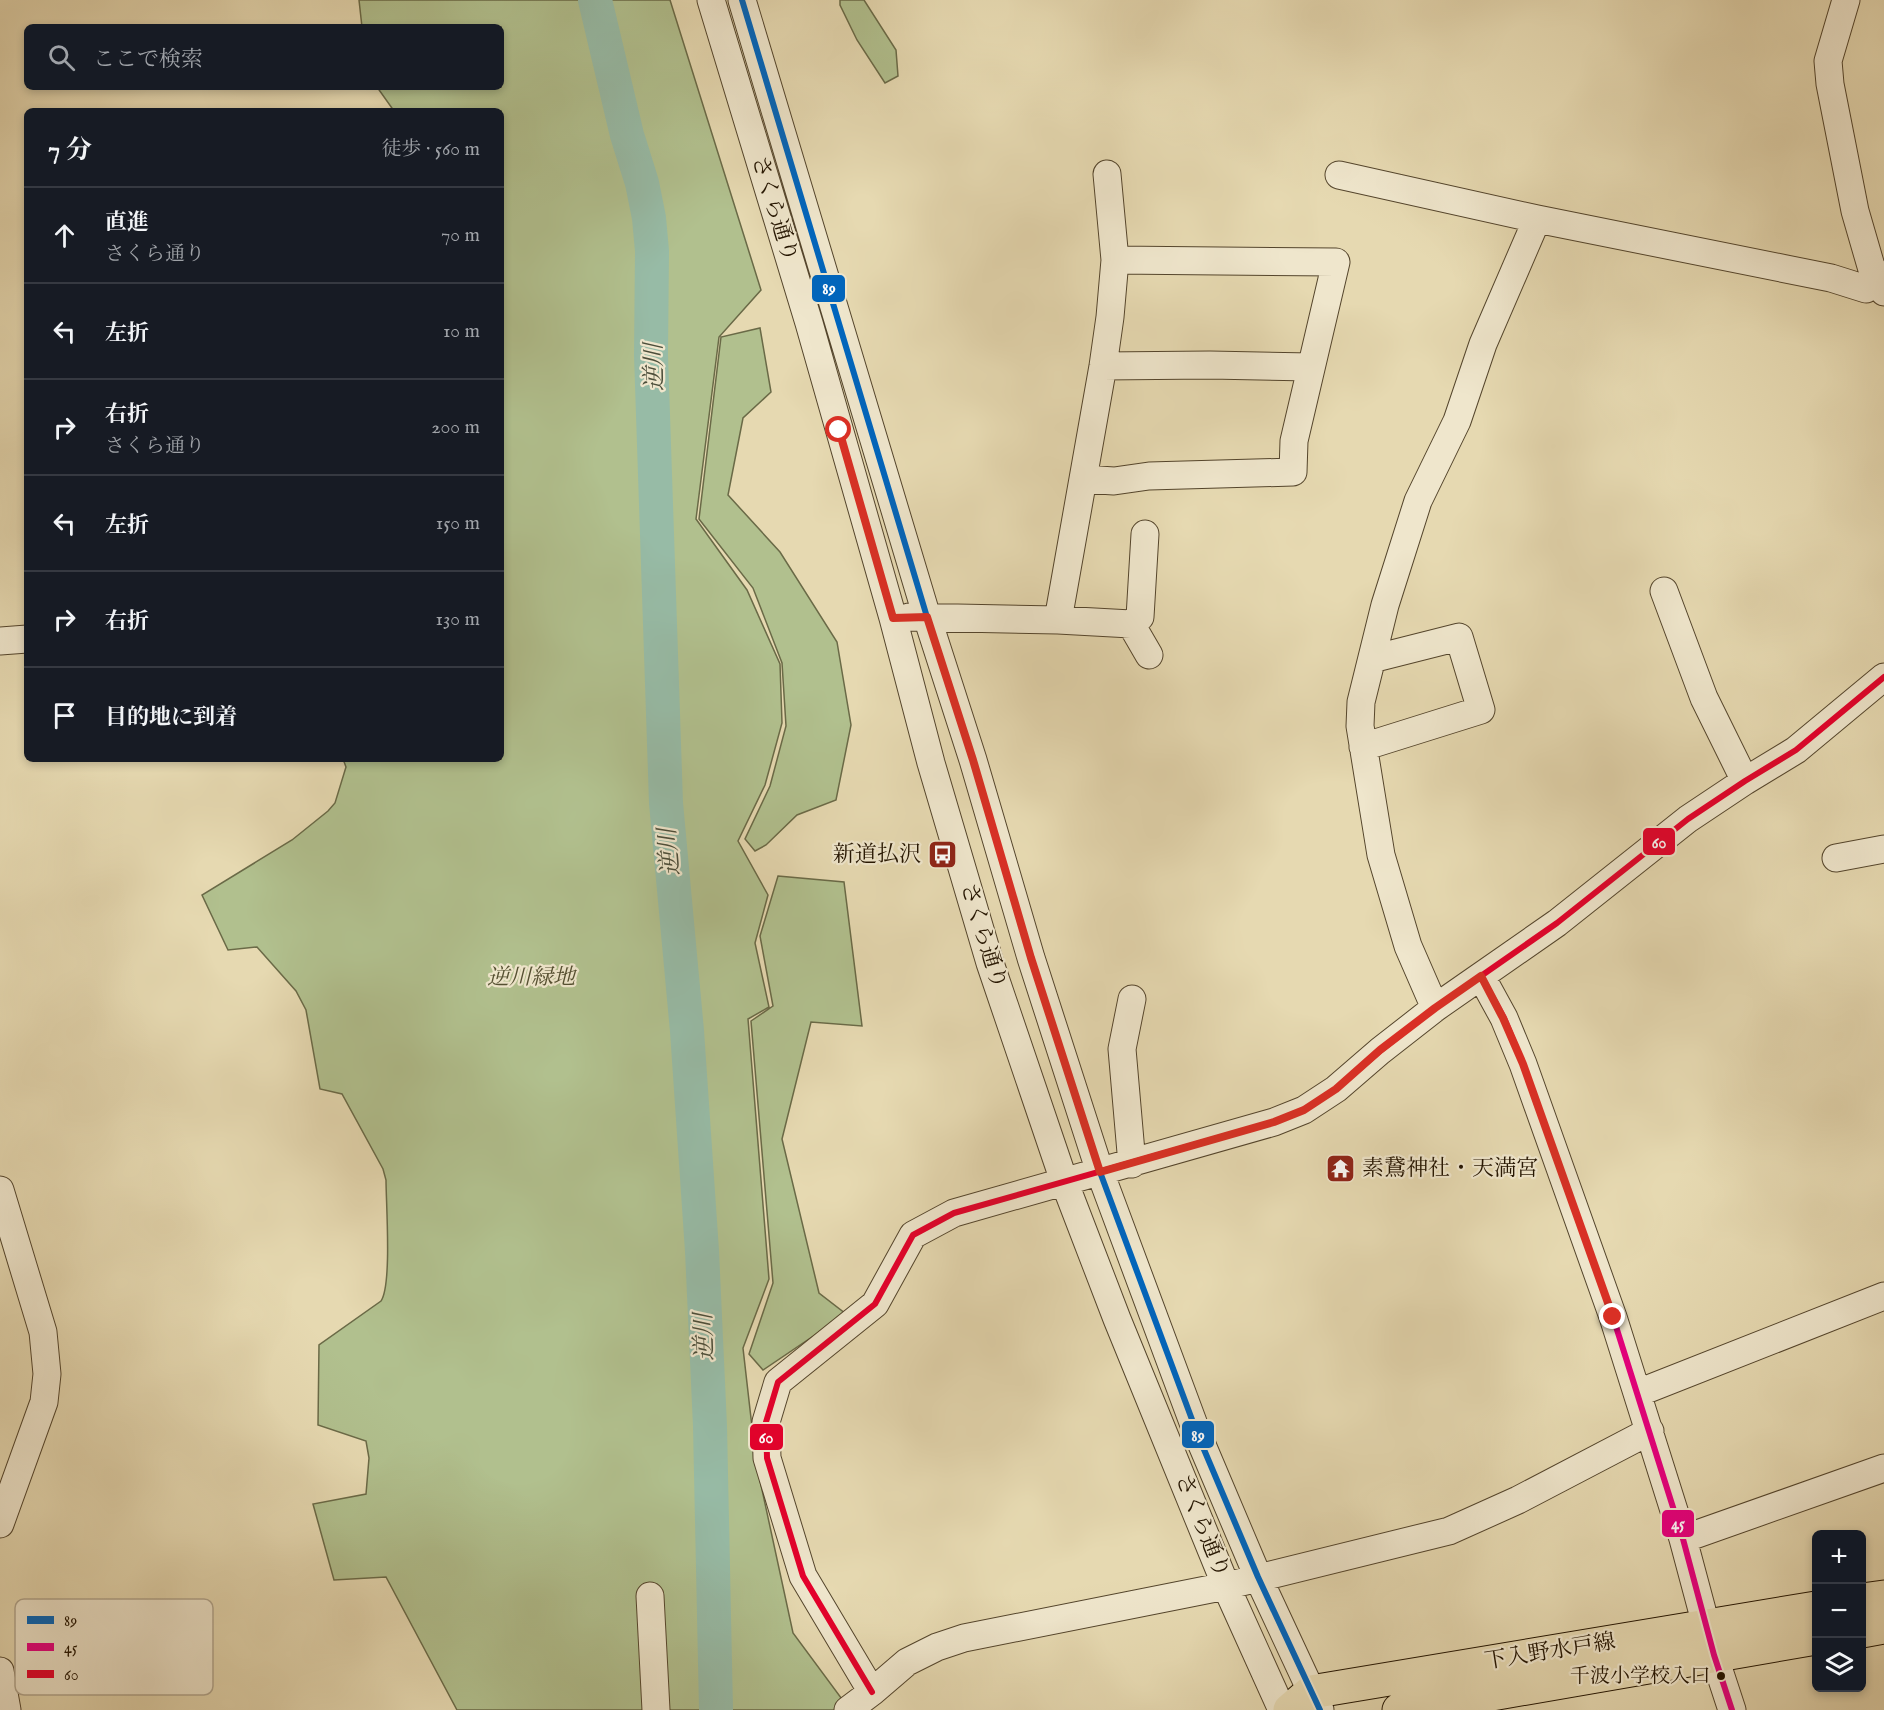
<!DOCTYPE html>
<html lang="ja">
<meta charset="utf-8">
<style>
body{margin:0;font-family:"IM FELL English","Noto Serif JP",serif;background:#242831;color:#f1f3f6}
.controls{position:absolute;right:18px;bottom:18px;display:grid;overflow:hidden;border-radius:9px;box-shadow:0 3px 9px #0003}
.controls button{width:54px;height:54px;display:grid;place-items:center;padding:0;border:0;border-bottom:2px solid #363941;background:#171b24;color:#f1f3f6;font:30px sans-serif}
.stop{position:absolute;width:18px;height:18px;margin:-14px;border:4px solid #d93025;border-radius:50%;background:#fff}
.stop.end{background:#d93025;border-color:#fff;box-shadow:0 2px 6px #0008}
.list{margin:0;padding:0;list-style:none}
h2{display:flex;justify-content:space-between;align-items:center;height:78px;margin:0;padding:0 24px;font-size:26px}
h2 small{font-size:20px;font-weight:400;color:#9ea1a6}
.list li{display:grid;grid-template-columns:39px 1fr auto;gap:18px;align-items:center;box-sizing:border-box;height:96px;padding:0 24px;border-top:2px solid #363941}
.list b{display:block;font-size:22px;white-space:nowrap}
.list p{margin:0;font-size:20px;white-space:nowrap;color:#9ea1a6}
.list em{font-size:20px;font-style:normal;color:#9ea1a6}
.icon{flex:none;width:33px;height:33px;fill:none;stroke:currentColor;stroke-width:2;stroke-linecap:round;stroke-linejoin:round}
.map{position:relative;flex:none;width:1884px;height:1710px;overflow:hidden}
.search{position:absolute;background:#171b24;box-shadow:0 3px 9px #0003;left:24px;top:24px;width:480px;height:66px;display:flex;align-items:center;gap:15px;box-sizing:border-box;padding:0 21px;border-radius:9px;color:#9ea1a6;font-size:22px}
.panel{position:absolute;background:#171b24;box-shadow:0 3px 9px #0003;left:24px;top:108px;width:480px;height:654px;border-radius:9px}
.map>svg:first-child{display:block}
.green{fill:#b1c08e;stroke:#6a6a47;stroke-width:1.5}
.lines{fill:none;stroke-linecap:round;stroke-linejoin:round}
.river{stroke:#97bba6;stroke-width:34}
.minor-casing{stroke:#54452c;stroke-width:29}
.major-casing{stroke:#231400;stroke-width:35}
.minor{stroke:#efe6cc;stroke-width:27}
.major{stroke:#e6d9b1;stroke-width:33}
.bus-1-casing{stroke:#efe6cc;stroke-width:10}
.bus-2-casing{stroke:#efe6cc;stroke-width:10}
.bus-3-casing{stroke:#efe6cc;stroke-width:10}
.bus-1{stroke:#0065bd;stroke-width:6}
.bus-2{stroke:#e5007d;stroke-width:6}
.bus-3{stroke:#e4002b;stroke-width:6}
.route{stroke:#d93025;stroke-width:8}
.bus-dot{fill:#231400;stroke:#efe6cc;stroke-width:2}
.labels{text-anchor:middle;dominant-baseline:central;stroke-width:4.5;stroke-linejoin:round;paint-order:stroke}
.bus-label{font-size:20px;fill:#231400;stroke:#efe6cc;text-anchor:end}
.street-label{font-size:22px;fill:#231400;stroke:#efe6cc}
.poi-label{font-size:22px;fill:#231400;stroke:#efe6cc;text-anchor:end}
.park-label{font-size:22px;font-style:italic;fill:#555032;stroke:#efe6cc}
.water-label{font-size:24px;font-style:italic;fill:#4c4e3a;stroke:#efe6cc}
.key{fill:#efe6cc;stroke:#b2a78f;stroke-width:1.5}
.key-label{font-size:16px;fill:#231400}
.line-badge{stroke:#efe6cc;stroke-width:2}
.badge-label{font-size:16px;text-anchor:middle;font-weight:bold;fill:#fff}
</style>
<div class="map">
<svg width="1884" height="1710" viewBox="0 0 1884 1710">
<rect width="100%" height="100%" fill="#e6d9b1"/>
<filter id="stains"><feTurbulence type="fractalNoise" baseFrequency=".00333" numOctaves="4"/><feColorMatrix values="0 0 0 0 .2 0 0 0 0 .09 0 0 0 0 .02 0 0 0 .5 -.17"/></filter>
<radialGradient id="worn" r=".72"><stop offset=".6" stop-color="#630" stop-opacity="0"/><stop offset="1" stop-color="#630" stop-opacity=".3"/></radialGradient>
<path class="green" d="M359,0H670L761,290L719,337L696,519L747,590L780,664L782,723L765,785L738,841L768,895L755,943L769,1007L748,1019L769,1279L743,1348L756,1462L793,1633L850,1710H457L386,1577L334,1580L313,1504L366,1494L369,1458L366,1441L318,1425L319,1345L381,1301C392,1285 386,1203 386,1180L383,1169L342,1094L320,1089L306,1010L296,991L257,947L228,950L202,895L292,840L328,811L335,803L346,767L343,759H501V111H394L377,87H501V27H362Z
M840,0H864L896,50L898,76L885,83L857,40L840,5Z
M760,328L771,392L743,418L728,495L780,552L837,642L851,725L836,800L797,815L766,845L755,851L745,839L770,786L786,726L782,663L753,588L699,519L721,337Z
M778,876L844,882L862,1026L811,1022L782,1139L819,1293L846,1314L763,1370L749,1354L773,1283L751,1021L773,1006L760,936Z"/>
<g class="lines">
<path class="river" d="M595,0L627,135L642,183L649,218L652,251L651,355L666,803L687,1031L702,1251L710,1426L716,1710"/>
<defs>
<path id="minor" d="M711,0L809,323L893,618L931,763L990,963L1064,1181L1117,1319L1226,1586L1282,1710
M742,0L927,617L973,760L1031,958L1100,1172L1197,1433L1258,1577L1320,1710
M1846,0L1828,61L1830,84L1855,211L1875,280L1884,292
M1339,175L1537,219L1831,278L1866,289L1875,280L1884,275
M1103,366L1210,365L1311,367
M1083,479L1114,481L1149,476L1293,472L1294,441L1336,262L1115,260
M1664,591L1704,698L1745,781
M909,617L1058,620L1131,624L1149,655
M1058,620L1103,366L1110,317L1115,260L1107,174
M1131,624L1140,617L1145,534
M0,641L27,639
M1363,747L1481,710L1459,637L1372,659
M1836,858L1884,849
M1481,976L1504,1018L1523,1064L1613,1317L1683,1539L1714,1655L1732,1710
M1132,999L1122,1049L1132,1164
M1435,1008L1408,946L1381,855L1360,726L1361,702L1385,605L1418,501L1457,421L1483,344L1537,219
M0,1190L43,1332L47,1374L44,1402L0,1524
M1638,1393L1884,1296
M1683,1539L1884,1468
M650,1596L656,1710
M0,1671L7,1710
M872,1692L803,1576L767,1458L766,1422L778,1382L875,1304L913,1235L954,1213L1274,1122L1304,1110L1336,1089L1380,1051L1435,1008L1557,923L1688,819L1745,781L1796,750L1884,677
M848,1710L872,1692L907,1662L937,1647L964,1638L1226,1586L1449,1531L1518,1500L1650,1431"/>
<path id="major" d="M1862,1600L1884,1597
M1862,1631L1884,1627
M1290,1710L1311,1692L1816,1608
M1399,1710L1816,1638"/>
</defs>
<use href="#minor" class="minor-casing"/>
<use href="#major" class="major-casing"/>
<use href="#minor" class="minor"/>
<use href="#major" class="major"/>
<defs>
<path id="bus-1" d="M742,0L927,617L973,760L1031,958L1100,1172L1197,1433L1258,1577L1320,1710"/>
<path id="bus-2" d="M1481,976L1504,1018L1523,1064L1613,1317L1683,1539L1714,1655L1732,1710"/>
<path id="bus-3" d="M872,1692L803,1576L767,1458L766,1422L778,1382L875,1304L913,1235L954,1213L1274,1122L1304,1110L1336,1089L1380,1051L1435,1008L1557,923L1688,819L1745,781L1796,750L1884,677"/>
</defs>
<use href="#bus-1" class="bus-1-casing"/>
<use href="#bus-2" class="bus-2-casing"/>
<use href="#bus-3" class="bus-3-casing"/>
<use href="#bus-1" class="bus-1"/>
<use href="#bus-2" class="bus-2"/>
<use href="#bus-3" class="bus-3"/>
</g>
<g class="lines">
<path class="route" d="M839,430L893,618L927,617L973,760L1031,958L1100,1172L1274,1122L1304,1110L1336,1089L1380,1050L1435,1008L1481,976L1503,1018L1523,1064L1613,1317"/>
</g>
<defs>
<symbol id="bus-square" viewBox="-11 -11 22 22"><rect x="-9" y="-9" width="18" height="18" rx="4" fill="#8f2418" stroke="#efe6cc"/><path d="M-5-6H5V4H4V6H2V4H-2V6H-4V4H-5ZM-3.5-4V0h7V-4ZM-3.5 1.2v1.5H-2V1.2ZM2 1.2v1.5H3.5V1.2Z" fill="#fff"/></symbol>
<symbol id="temple-square" viewBox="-11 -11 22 22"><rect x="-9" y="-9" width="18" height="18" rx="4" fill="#8f2418" stroke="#efe6cc"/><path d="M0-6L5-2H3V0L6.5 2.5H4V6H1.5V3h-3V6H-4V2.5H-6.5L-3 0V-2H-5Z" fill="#fff"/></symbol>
</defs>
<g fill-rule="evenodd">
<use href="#bus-square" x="926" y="838" width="33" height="33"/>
<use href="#temple-square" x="1324" y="1152" width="33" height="33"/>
</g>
<circle class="bus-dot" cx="1721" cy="1676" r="5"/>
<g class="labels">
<g class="bus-label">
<text x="1710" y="1676">千波小学校入口</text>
</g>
<g class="street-label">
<text transform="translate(774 209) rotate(73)">さくら通り</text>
<text transform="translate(983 936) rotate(73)">さくら通り</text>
<text transform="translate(1202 1526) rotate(68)">さくら通り</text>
<text transform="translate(1550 1652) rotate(-9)">下入野水戸線</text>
</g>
<g class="poi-label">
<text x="921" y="855">新道払沢</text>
<text x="1362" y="1169" text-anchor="start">素鵞神社・天満宮</text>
</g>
<g class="park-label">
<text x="531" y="978">逆川緑地</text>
</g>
<g class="water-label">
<text transform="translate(655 367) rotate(-91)">逆川</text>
<text transform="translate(670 852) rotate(-95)">逆川</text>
<text transform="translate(705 1337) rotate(-92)">逆川</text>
</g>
</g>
<rect x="15" y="1599" width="198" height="96" rx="9" class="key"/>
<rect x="27" y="1616" width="27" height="8" fill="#0065bd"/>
<rect x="27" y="1643" width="27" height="8" fill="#e5007d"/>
<rect x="27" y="1670" width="27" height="8" fill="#e4002b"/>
<g class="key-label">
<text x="64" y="1626">89</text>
<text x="64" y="1653">45</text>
<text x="64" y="1680">60</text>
</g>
<g class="line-badge">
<rect x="811" y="274" width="35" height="29" rx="6" fill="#0065bd"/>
<rect x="1642" y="827" width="34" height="29" rx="6" fill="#e4002b"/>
<rect x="1181" y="1420" width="34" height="29" rx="6" fill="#0065bd"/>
<rect x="749" y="1423" width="35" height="28" rx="6" fill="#e4002b"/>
<rect x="1661" y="1509" width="34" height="29" rx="6" fill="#e5007d"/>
</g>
<g class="badge-label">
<text x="829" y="294">89</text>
<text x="1659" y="848">60</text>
<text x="1198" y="1441">89</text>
<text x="766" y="1443">60</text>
<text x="1678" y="1529">45</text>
</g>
<rect width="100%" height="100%" filter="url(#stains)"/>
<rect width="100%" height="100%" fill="url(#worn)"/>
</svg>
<div class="controls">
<button>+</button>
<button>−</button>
<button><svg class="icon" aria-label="layers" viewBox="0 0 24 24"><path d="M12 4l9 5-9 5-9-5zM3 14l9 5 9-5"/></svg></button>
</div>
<div class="stop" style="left:839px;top:430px"></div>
<div class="stop end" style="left:1613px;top:1317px"></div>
<div class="search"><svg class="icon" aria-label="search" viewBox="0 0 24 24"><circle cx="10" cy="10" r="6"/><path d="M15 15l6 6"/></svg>ここで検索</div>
<section class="panel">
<h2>7 分<small>徒歩 · 560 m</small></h2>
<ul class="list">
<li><svg class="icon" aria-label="ahead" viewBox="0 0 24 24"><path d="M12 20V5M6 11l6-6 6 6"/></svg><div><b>直進</b><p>さくら通り</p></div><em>70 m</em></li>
<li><svg class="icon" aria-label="left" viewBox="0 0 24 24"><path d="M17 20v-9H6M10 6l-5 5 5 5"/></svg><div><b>左折</b></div><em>10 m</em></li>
<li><svg class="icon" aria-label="right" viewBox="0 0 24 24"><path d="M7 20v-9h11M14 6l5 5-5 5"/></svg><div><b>右折</b><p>さくら通り</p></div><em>200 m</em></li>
<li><svg class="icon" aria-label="left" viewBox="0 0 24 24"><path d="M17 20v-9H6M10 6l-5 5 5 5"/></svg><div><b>左折</b></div><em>150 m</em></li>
<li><svg class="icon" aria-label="right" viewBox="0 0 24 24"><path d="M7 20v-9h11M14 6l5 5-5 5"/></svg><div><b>右折</b></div><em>130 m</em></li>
<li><svg class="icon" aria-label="arrive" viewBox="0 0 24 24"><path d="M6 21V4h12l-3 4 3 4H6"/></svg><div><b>目的地に到着</b></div></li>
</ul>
</section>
</div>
